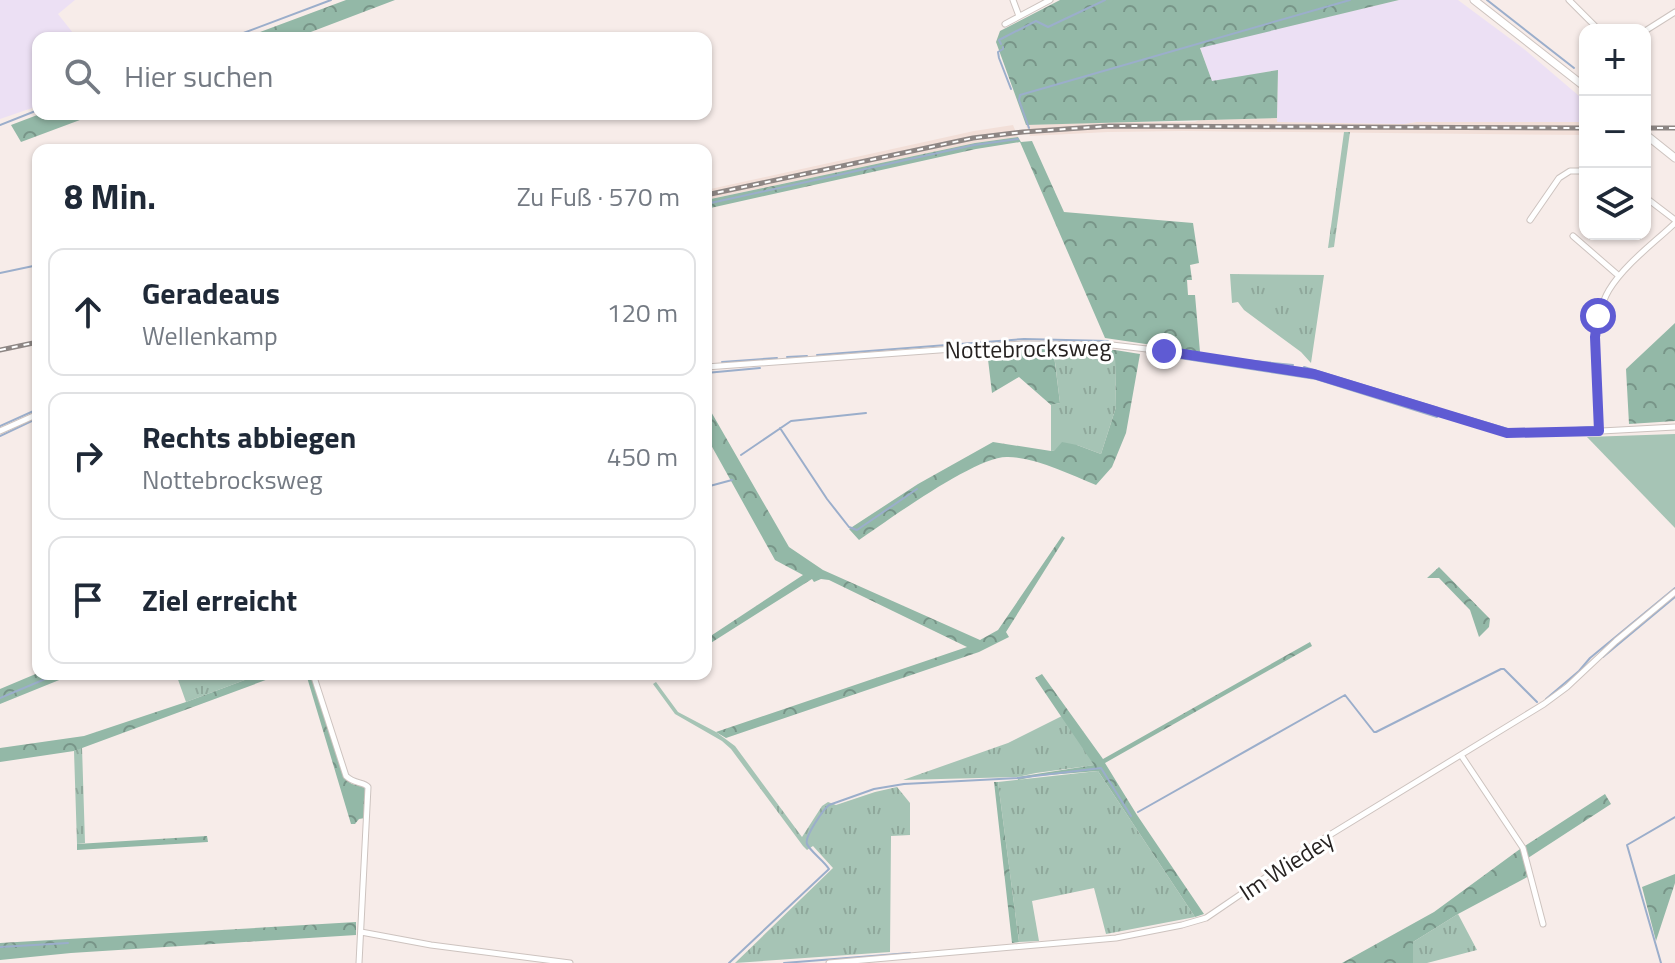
<!DOCTYPE html>
<html lang="de">
<meta charset="utf-8">
<style>
body{margin:0;font-family:"Titillium Web",sans-serif;background:#f6f6f7;color:#1f2937}
.controls{position:absolute;right:24px;top:24px;display:grid;overflow:hidden;border-radius:16px;box-shadow:0 2px 6px #0004}
.controls button{width:72px;height:72px;display:grid;place-items:center;padding:0;border:0;border-bottom:2px solid #e0e1e3;background:#fff;color:#1f2937;font:40px sans-serif}
.stop{position:absolute;width:24px;height:24px;margin:-18px;border:6px solid #5f5bd3;border-radius:50%;background:#fff}
.stop.end{background:#5f5bd3;border-color:#fff;box-shadow:0 2px 8px #0008}
.list{margin:0;padding:0;list-style:none}
h2{display:flex;justify-content:space-between;align-items:center;height:104px;margin:0;padding:0 32px;font-size:34px}
h2 small{font-size:26px;font-weight:400;color:#747a83}
.list li{display:grid;grid-template-columns:52px 1fr auto;gap:24px;align-items:center;box-sizing:border-box;height:128px;margin:0 16px 16px;padding:0 16px;border:2px solid #e0e1e3;border-radius:16px}
.list b{display:block;font-size:30px;white-space:nowrap}
.list p{margin:0;font-size:26px;white-space:nowrap;color:#747a83}
.list em{font-size:26px;font-style:normal;color:#747a83}
.icon{flex:none;width:44px;height:44px;fill:none;stroke:currentColor;stroke-width:2;stroke-linecap:round;stroke-linejoin:round}
.map{position:relative;flex:none;width:1675px;height:963px;overflow:hidden}
.search{position:absolute;background:#fff;box-shadow:0 2px 6px #0004;left:32px;top:32px;width:680px;height:88px;display:flex;align-items:center;gap:20px;box-sizing:border-box;padding:0 28px;border-radius:16px;color:#747a83;font-size:30px}
.panel{position:absolute;background:#fff;box-shadow:0 2px 6px #0004;left:32px;top:144px;width:680px;height:536px;border-radius:16px}
.map>svg:first-child{display:block}
.built{fill:#f2dfd8}
.industrial{fill:#ece0f4}
.grass{fill:url(#grass-tufts)}
.forest{fill:url(#forest-crowns)}
.park{fill:#a6c4b5}
.lines{fill:none;stroke-linecap:round;stroke-linejoin:round}
.stream{stroke:#9baecb;stroke-width:2}
.minor-casing{stroke:#cdc3bf;stroke-width:7}
.secondary-casing{stroke:#cdc3bf;stroke-width:9}
.minor{stroke:#fff;stroke-width:5}
.secondary{stroke:#fff;stroke-width:7}
.rail-casing{stroke:#8d8684;stroke-width:5}
.rail{stroke:#fff;stroke-width:2;stroke-dasharray:6;stroke-linecap:butt}
.route{stroke:#5f5bd3;stroke-width:10}
.labels{text-anchor:middle;dominant-baseline:central;stroke-width:6;stroke-linejoin:round;paint-order:stroke}
.street-label{font-size:24px;fill:#262221;stroke:#fff}
</style>
<div class="map">
<svg width="1675" height="963" viewBox="0 0 1675 963">
<defs>
<pattern id="grass-tufts" width="24" height="20" patternUnits="userSpaceOnUse" patternTransform="scale(2)"><rect width="24" height="20" fill="#a6c4b5"/><path d="M3 7l-1-3M5 7V3M7 7l1-3M15 17l-1-3M17 17v-4M19 17l1-3" fill="none" stroke="#8fa89b"/></pattern>
<pattern id="forest-crowns" width="20" height="18" patternUnits="userSpaceOnUse" patternTransform="scale(2)"><rect width="20" height="18" fill="#93b8a7"/><path d="M2 6a3 3 0 1 1 6 0M12 15a3 3 0 1 1 6 0" fill="none" stroke="#789588"/></pattern>
</defs>
<rect width="100%" height="100%" fill="#f7ece9"/>
<path class="built" d="M1277,118L1278,122L1403,124L1416,122H1585V135L1183,131L1108,132L1030,136L1026,125L1109,122H1195L1200,120Z
M1013,125L1018,137L975,143L706,200V190L974,131Z"/>
<path class="industrial" d="M0,0H75L58,14L77,38H38V106L0,119Z
M1399,0H1458L1524,49L1585,101V122H1416L1404,124L1277,122L1278,70L1212,82L1200,47Z"/>
<path class="grass" d="M1344,132H1350L1334,247L1328,248Z
M1230,274L1324,275L1311,363L1301,352L1244,310L1238,302L1232,303Z
M1054,354L1115,358L1116,407L1101,454L1077,445L1051,451V405L1060,403Z
M176,674H261L186,702Z
M656,682L678,712L716,732L735,746L802,837L822,806L828,802L836,805L875,792L897,787L910,803V835L891,836L890,952L735,963L833,868L813,846L807,850L803,846L731,749L722,741L675,714L653,684Z
M1062,716L1095,765L1036,773L1017,777L903,780L1008,743Z
M82,747L85,843L77,844L74,751Z
M1098,771L1195,917L1106,934L1094,888L1032,901L1039,941L1019,942L998,782Z
M1458,914L1477,950L1427,963H1413V942Z"/>
<path class="forest" d="M346,0H395L295,38H244Z
M1060,0H1399L1200,48L1212,81L1278,70L1277,118L1026,125L996,42L1000,31Z
M40,114H96L21,142L11,125Z
M1018,137L1021,142L1032,141L1064,212L1193,223L1199,263L1190,265L1192,280H1187L1188,295H1195L1200,352L1105,338L1020,142L976,149L706,209V200L975,143Z
M1675,323V421L1629,424L1626,369Z
M1053,347L1115,350L1140,354L1126,433L1112,467L1096,485C1068,474 1038,458 1008,457C977,455 887,521 859,540L849,529L918,484L993,442L1051,451L1055,450L1062,442L1077,445L1101,454L1116,407L1115,358L1054,355L1060,403L1051,405L1019,377L992,393L987,351Z
M706,403L789,547L823,570L980,640L998,630L1062,536L1065,538L1006,632L1009,637L979,652L726,738L716,732L967,647L829,580L821,579L814,582L812,579L706,646V639L803,575L775,560L706,436Z
M1439,567L1490,619L1489,627L1479,637L1470,610L1439,578H1427Z
M1310,642L1312,646L1105,763L1137,815L1204,914L1195,917L1098,771L1037,776L1018,780L1017,777L1094,765L1035,678L1042,674L1103,759Z
M38,673L74,674L0,704V689Z
M261,674H282L74,751L0,762V748L84,736L186,702Z
M306,674H312L345,778L352,784L363,786L366,790L365,818L359,819L355,824H351Z
M994,782H998L1019,942L1012,943Z
M1605,794L1611,804L1528,858L1531,875L1458,914L1413,942V963H1342L1434,912L1520,849Z
M207,836L208,842L77,850V844Z
M1675,874V883L1656,941L1642,887Z
M356,922V935L71,953L0,960V943Z"/>
<path class="park" d="M1675,434V528L1587,437Z"/>
<g class="lines">
<path class="stream" d="M1487,0L1574,68
M230,38L331,0
M1001,44L999,40L1036,21L1048,27L1105,0
M1003,47V49L998,52L999,58L1011,89
M1584,75L1585,76
M0,125L38,110
M1029,128L1019,100L1020,95L1350,0
M706,204L974,145L1018,139
M0,273L38,265
M1147,353L1316,379L1437,417
M817,355L1024,339L1108,341
M787,357L807,356
M1244,360L1293,365
M722,362L777,358
M1304,367L1438,408
M706,373L760,368
M1450,412L1508,429H1553
M0,426L38,409
M780,428L827,499L849,527L857,530L917,489
M1558,429L1593,427
M0,436L38,418
M741,455L791,421L866,413
M706,487L732,480
M1603,657L1675,597
M0,698L57,674
M1546,699L1579,671L1590,658L1675,588
M1138,812L1345,695L1374,732H1376L1501,669H1504L1537,702
M0,947L68,943
M729,963L829,869C824,861 810,851 807,844C804,837 823,810 829,805L874,789L904,784L1018,778L1101,768L1131,816
M784,963L910,953
M1661,963L1627,845L1675,817"/>
<defs>
<path id="minor" d="M1013,0L1019,16
M1569,0L1599,30
M1005,24L1050,0
M1645,31L1675,12
M1645,197L1675,220
M1530,220L1559,178L1570,171H1585
M1573,236L1619,276
M706,367L1022,344L1112,345L1164,351L1314,374L1507,433L1583,432L1675,427
M0,431L38,414
M1599,431C1598,389 1587,327 1609,290C1625,264 1653,244 1675,223
M313,674L346,776C354,784 364,782 368,787L359,963
M1461,755L1523,848L1543,924
M361,932L431,945L570,963
M829,963L1116,938L1182,925L1206,918L1310,847L1544,704L1567,687L1616,641L1675,592"/>
<path id="secondary" d="M1474,0L1585,87
M1645,134L1675,158"/>
</defs>
<use href="#minor" class="minor-casing"/>
<use href="#secondary" class="secondary-casing"/>
<use href="#minor" class="minor"/>
<use href="#secondary" class="secondary"/>
<defs>
<path id="rail" d="M1645,128H1675
M706,195L973,138L1023,132L1109,126L1585,128
M0,350L38,342"/>
</defs>
<use href="#rail" class="rail-casing"/>
<use href="#rail" class="rail"/>
</g>
<g class="lines">
<path class="route" d="M1164,351L1314,374L1507,433L1599,431L1595,337L1598,316"/>
</g>
<g class="labels">
<g class="street-label">
<text transform="translate(1028 348) rotate(-1)">Nottebrocksweg</text>
<text transform="translate(1286 865) rotate(-33)">Im Wiedey</text>
</g>
</g>
</svg>
<div class="controls">
<button>+</button>
<button>−</button>
<button><svg class="icon" aria-label="layers" viewBox="0 0 24 24"><path d="M12 4l9 5-9 5-9-5zM3 14l9 5 9-5"/></svg></button>
</div>
<div class="stop" style="left:1598px;top:316px"></div>
<div class="stop end" style="left:1164px;top:351px"></div>
<div class="search"><svg class="icon" aria-label="search" viewBox="0 0 24 24"><circle cx="10" cy="10" r="6"/><path d="M15 15l6 6"/></svg>Hier suchen</div>
<section class="panel">
<h2>8 Min.<small>Zu Fuß · 570 m</small></h2>
<ul class="list">
<li><svg class="icon" aria-label="ahead" viewBox="0 0 24 24"><path d="M12 20V5M6 11l6-6 6 6"/></svg><div><b>Geradeaus</b><p>Wellenkamp</p></div><em>120 m</em></li>
<li><svg class="icon" aria-label="right" viewBox="0 0 24 24"><path d="M7 20v-9h11M14 6l5 5-5 5"/></svg><div><b>Rechts abbiegen</b><p>Nottebrocksweg</p></div><em>450 m</em></li>
<li><svg class="icon" aria-label="arrive" viewBox="0 0 24 24"><path d="M6 21V4h12l-3 4 3 4H6"/></svg><div><b>Ziel erreicht</b></div></li>
</ul>
</section>
</div>
